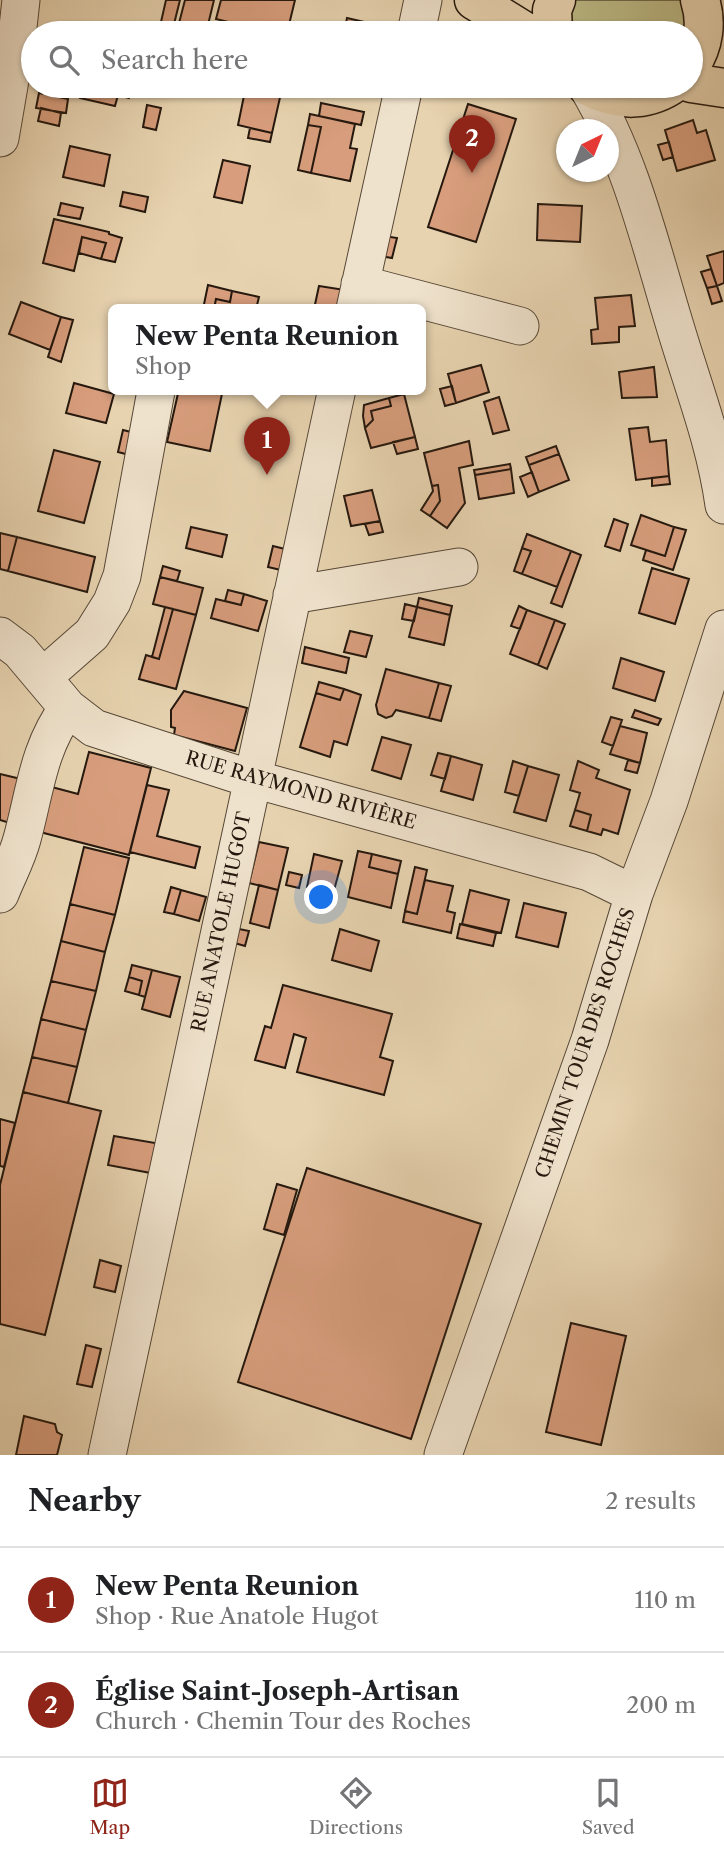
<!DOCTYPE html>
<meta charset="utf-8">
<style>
body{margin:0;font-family:"Libre Caslon Text",serif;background:#f2f2f2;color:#202124}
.compass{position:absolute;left:556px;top:119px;width:63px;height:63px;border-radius:50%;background:#fff;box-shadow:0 2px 5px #0004;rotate:43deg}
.you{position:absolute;left:322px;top:898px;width:24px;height:24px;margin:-18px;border:5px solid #fff;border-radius:50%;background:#1a73e8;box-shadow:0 0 0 10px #1a73e833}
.badge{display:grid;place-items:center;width:46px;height:46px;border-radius:50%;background:#8f2418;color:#fff;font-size:23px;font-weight:700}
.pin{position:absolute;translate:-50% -58px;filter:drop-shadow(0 2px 4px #0008)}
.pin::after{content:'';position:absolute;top:37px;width:24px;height:21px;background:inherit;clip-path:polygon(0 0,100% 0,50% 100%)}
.popup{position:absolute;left:108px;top:304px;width:318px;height:91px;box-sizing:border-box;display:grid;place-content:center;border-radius:10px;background:#fff;filter:drop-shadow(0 2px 5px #0005);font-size:23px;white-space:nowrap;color:#757577}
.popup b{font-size:26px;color:#202124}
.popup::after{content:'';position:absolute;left:50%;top:100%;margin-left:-14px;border:14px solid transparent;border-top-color:#fff}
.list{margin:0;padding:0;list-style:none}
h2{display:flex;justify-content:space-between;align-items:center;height:91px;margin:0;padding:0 28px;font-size:30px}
h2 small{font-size:23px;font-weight:400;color:#757577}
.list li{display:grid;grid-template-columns:46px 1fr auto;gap:21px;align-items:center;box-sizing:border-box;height:105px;padding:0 28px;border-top:2px solid #e0e0e0}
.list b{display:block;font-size:26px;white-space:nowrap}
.list p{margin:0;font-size:23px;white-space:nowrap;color:#757577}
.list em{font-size:23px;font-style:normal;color:#757577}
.icon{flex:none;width:38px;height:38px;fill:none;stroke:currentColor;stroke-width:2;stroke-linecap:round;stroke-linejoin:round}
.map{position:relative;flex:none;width:724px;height:1455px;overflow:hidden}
.search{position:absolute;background:#fff;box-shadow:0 2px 5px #0004;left:21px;right:21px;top:21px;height:77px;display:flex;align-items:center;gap:18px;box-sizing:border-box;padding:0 24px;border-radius:38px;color:#757577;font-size:26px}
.sheet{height:301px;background:#fff}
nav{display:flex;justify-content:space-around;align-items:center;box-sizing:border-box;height:98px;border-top:2px solid #e0e0e0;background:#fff;font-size:19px;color:#757577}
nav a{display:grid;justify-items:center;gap:4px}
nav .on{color:#8f2418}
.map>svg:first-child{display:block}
.green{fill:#bcbb87;stroke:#706a4a;stroke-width:2}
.building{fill:#d79d7c;stroke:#25180e;stroke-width:2}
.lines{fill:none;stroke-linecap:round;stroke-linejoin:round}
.minor-casing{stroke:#564736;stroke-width:39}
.major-casing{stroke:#25180e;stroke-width:41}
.minor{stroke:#efe2cc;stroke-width:37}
.major{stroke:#e7d3b0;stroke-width:38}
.labels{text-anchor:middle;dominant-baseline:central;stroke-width:5;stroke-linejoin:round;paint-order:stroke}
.street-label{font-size:19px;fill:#25180e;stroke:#efe2cc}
</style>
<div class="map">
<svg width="724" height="1455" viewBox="0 0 724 1455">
<rect width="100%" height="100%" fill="#e7d3b0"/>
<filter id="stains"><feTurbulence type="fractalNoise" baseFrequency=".00286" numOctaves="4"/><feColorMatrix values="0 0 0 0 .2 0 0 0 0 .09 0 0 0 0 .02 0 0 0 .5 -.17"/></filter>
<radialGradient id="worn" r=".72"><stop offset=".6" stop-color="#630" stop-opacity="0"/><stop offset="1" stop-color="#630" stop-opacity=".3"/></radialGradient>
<path class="green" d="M574,0H683L686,33H570L569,15Z"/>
<path class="building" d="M166,0H180L174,24L161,22Z
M185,0H214L206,33L178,27Z
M221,0H295L287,33H273L216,19Z
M347,18L386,27L385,33H344Z
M83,86H132L129,98L118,95L115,106L80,98Z
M246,86L281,93L272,133L238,125Z
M246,86H282L281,93Z
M39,93L68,99L66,113L36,108Z
M321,103L364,112L361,125L319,116Z
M468,104L516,119L476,242L428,227Z
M147,105L161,108L156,130L143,127Z
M41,108L61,113L59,126L38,121Z
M310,114L355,124L350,148L357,149L350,181L311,173L321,127L308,125Z
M693,120L697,133L706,130L715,160L677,171L665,130Z
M308,125L321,127L311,173L298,170Z
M250,128L272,133L270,142L248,138Z
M669,142L673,157L663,160L658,145Z
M70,146L110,155L104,186L63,177Z
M223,160L250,166L242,203L214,197Z
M123,192L148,197L145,212L120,206Z
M61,203L83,208L80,219L58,215Z
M538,204L582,206L580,242L537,240Z
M54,219L109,232V234L122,238L115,262L101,259L106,243L82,237L74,271L43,263Z
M384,236L397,238L392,258L380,256Z
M82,237L106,243L101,259L79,253Z
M724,251V283L717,286L707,256Z
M711,269L717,286L707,288L701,272Z
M208,285L232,291L230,302L216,299L214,309H203Z
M319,286L345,290L341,309H314Z
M717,286L722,301L712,304L707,288Z
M232,291L259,297L256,309H214L216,299L230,302Z
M631,295L635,326L619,327V342L592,344L591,330L598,329L595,298Z
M21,302L61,317L50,350L9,334Z
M61,317L73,320L61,362L48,357Z
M481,365L489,392L456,403L448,374Z
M654,367L657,397L622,398L619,372Z
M74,383L114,394L106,423L66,413Z
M452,386L456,403L445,406L440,389Z
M179,389H223L210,451L167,442Z
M404,394L415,437L371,448L365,428L373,420L371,411L391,406L389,398Z
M499,397L509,430L493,434L484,402Z
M389,398L391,406L371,411L373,420L365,428L363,416L364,405Z
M648,427L650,442L666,440L669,476L636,480L629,429Z
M123,430L139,434L133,456L118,452Z
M415,437L418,449L397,454L393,442Z
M469,441L473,465L459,468L465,503L447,528L430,516L440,501L438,485L432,486L424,453Z
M556,446L559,454L529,465L526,457Z
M54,450L100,462L84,523L38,511Z
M559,454L569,480L539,492L529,465Z
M510,464L511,469L475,475L474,470Z
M511,469L514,493L479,499L475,475Z
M532,472L539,492L528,497L520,477Z
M669,476L670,484L652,486V478Z
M438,485L440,501L430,516L421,510L433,491L432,486Z
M372,490L380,521L351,526L344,496Z
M641,515L674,527L665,556L631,545Z
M614,519L628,524L620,551L605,546Z
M380,521L383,532L369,535L365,524Z
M191,527L227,535L222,557L186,548Z
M674,527L686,530L673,570L643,560L646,550L665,556Z
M0,533L17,537L8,571L0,569Z
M527,534L571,551L557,587L522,574L531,551L522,548Z
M17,537L95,557L87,592L8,571Z
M273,546L289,550L285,571L268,567Z
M522,548L531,551L522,574L514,571Z
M571,551L581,555L562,607L551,603Z
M163,566L180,571L177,581L160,577Z
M652,568L689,579L675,624L639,613Z
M160,577L203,588L196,615L153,604Z
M228,590L244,594L241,605L225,601Z
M244,594L267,601L258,631L211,618L216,599L241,605Z
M419,598L452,606L450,615L417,607Z
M405,604L417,607L414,621L402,619Z
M519,606L527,610L520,629L511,626Z
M165,607L173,609L159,659L152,657Z
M417,607L450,615L444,645L409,637Z
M173,609L196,615L176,689L139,679L146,655L159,659Z
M527,610L555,620L538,665L510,654Z
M555,620L565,624L547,669L538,665Z
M350,631L372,636L366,657L344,652Z
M305,647L349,658L346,673L302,663Z
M621,658L664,672L655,701L613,688Z
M386,669L439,683L429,718L396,710L392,716L386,718L378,714L376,705Z
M319,682L344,689L340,700L316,693Z
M439,683L451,686L441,721L429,718Z
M344,689L361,695L347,745L334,741L330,757L300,747L316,693L340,700Z
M184,691L247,708L235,751L174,735L175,728L171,727V710Z
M635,710L661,719L658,725L632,717Z
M611,717L622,720L613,746L602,742Z
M620,726L647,733L640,763L610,754Z
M382,737L411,745L401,779L372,770Z
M89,752L151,768L129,855L36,831L48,786L78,794Z
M438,753L451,756L445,779L431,775Z
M451,756L482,765L473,800L441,791Z
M628,760L640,763L637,773L625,770Z
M513,761L528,766L519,796L505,792Z
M578,761L599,770L596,778L630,790L618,834L603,829L601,835L587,831L591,815L575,810L580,793L570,790Z
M528,766L559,775L546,821L514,812Z
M0,774L21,779L10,823L0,820Z
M147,785L169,790L157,836L200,847L195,868L130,852Z
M575,810L591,815L587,831L570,826Z
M259,842L288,848L278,890L249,883Z
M84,847L129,858L115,915L70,904Z
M358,851L372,854L369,867L398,874L391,908L348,897Z
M314,854L342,861L333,894L307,887Z
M372,854L401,861L398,874L369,867Z
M415,867L427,870L417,914L405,911Z
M289,872L302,875L299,888L286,885Z
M425,880L453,886L447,911L455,913L451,933L403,922L405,911L417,914Z
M259,885L278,890L269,928L250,923Z
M171,887L181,890L174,914L164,912Z
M181,890L206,897L199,921L174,914Z
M470,890L509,900L501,933L462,924Z
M524,903L566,913L558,947L516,937Z
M70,904L115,915L105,952L61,941Z
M460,924L496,933L493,946L457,938Z
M234,928L249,931L245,946L231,942Z
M340,929L379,941L371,971L332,960Z
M61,941L105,952L96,991L51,981Z
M132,965L152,970L145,997L139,995L142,981L129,977Z
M152,970L180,977L170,1017L142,1009Z
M129,977L142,981L139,995L125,991Z
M51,981L96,991L86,1030L41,1019Z
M283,985L392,1014L380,1057L393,1061L384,1095L297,1072L306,1038L294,1034L285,1068L255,1060L265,1026L271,1028Z
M41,1019L86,1030L77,1067L32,1057Z
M32,1057L77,1067L68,1103L23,1092Z
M23,1092L101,1111L45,1335L0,1324V1185Z
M0,1119L15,1123L4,1167L0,1166Z
M114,1136L161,1144L156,1174L108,1165Z
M307,1168L481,1224L411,1439L238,1382Z
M277,1184L297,1190L284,1235L264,1229Z
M100,1260L121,1266L115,1292L94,1287Z
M571,1323L626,1336L601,1445L546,1432Z
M86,1345L101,1349L92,1387L77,1384Z
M24,1416L55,1424L57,1432L62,1435L57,1455H16Z"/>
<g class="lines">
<defs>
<path id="minor" d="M416,33L423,0
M587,86C631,160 650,244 675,326C693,387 715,441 724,505
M0,138L16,45L21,0
M360,284L520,326
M355,309L404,86
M292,595L459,567
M0,636L20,651L68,708L94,728L236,774L589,872L634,894
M43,677L92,634L112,602L122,576L156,391
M0,894C7,876 17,858 22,839C35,792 38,748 68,708
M107,1455L337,389
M443,1455L590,1040L634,894L669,801L724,629"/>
<path id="major" d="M474,0L527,33
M553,33L552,10L556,0
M691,65C704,45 707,22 700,0
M691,83L724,88
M587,86C614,100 643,103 670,86"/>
</defs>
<use href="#minor" class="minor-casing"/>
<use href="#major" class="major-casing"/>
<use href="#minor" class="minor"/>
<use href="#major" class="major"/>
</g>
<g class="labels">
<g class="street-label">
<text transform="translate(301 790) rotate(16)">RUE RAYMOND RIVIÈRE</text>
<text transform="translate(221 922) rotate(-78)">RUE ANATOLE HUGOT</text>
<text transform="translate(585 1043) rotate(-72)">CHEMIN TOUR DES ROCHES</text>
</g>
</g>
<rect width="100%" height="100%" filter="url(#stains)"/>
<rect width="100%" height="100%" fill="url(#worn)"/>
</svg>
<svg class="compass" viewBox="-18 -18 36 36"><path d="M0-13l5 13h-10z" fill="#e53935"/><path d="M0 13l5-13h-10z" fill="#757577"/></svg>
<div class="you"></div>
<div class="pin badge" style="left:267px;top:475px">1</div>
<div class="popup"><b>New Penta Reunion</b>Shop</div>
<div class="pin badge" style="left:472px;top:173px">2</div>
<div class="search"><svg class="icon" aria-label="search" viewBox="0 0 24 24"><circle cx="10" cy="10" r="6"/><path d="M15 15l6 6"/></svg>Search here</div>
</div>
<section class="sheet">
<h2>Nearby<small>2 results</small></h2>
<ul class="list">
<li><span class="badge">1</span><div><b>New Penta Reunion</b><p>Shop · Rue Anatole Hugot</p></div><em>110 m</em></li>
<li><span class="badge">2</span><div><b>Église Saint-Joseph-Artisan</b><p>Church · Chemin Tour des Roches</p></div><em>200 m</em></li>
</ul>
</section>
<nav>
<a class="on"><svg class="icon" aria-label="map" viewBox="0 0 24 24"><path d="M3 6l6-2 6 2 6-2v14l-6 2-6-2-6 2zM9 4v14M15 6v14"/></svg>Map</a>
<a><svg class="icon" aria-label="directions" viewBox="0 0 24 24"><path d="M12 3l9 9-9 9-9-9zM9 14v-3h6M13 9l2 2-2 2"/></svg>Directions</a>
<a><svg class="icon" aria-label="saved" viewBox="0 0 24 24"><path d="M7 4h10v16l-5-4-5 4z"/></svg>Saved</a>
</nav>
